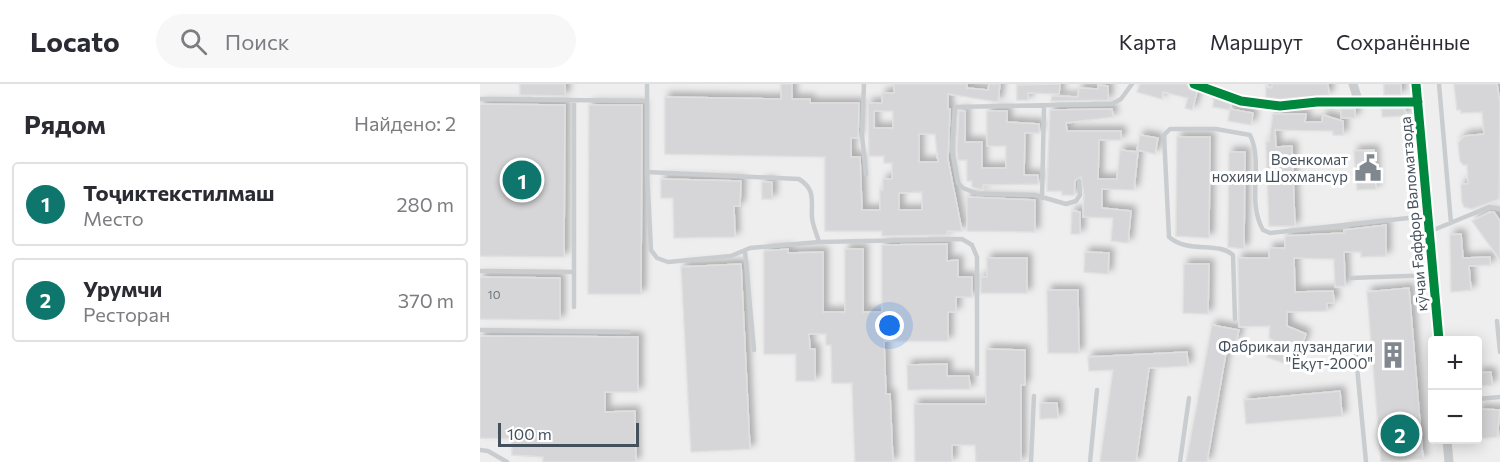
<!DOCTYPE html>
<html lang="ru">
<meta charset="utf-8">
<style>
body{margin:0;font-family:Commissioner,sans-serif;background:#f7f7f7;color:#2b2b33}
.controls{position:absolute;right:18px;bottom:18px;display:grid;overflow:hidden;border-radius:6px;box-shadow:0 3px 15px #0003}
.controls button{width:54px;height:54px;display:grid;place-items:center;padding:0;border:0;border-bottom:2px solid #e1e1e2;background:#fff;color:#2b2b33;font:30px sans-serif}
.scale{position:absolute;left:18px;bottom:15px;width:141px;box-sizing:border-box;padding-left:6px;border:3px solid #44505c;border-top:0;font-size:16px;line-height:21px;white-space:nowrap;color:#44505c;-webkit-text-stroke:4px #fff;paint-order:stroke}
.you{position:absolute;left:410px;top:242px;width:21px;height:21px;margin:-15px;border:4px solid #fff;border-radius:50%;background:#1a73e8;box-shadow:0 0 0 9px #1a73e833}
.badge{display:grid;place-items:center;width:39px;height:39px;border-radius:50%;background:#0f766e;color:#fff;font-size:20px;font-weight:700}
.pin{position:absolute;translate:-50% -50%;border:3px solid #fff;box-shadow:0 2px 6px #0006}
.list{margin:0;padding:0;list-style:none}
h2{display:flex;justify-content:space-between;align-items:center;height:78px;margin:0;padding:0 24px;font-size:26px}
h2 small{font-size:20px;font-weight:400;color:#7c7c81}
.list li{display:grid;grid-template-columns:39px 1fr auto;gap:18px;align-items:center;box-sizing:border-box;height:84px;margin:0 12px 12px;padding:0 12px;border:2px solid #e1e1e2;border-radius:6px}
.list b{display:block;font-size:22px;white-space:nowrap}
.list p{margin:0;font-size:20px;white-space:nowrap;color:#7c7c81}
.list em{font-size:20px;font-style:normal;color:#7c7c81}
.icon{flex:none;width:33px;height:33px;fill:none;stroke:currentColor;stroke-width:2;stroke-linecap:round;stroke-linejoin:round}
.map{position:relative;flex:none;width:1020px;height:378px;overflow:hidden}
header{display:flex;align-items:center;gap:36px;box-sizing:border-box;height:84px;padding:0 30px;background:#fff;border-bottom:2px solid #e1e1e2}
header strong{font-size:28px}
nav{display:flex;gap:33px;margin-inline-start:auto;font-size:21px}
.search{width:420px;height:54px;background:#f7f7f7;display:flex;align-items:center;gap:15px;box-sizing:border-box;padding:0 21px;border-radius:33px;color:#7c7c81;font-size:22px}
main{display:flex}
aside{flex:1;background:#fff}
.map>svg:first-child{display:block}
.building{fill:#d6d6d8;stroke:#e0e0e1;stroke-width:1.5;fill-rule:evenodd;filter:url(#shadow)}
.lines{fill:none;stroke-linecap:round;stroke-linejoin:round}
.lane{stroke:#cacdcf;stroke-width:4.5}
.street{stroke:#cacdcf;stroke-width:9}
.cycleway-casing{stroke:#fff;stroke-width:13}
.cycleway{stroke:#00873e;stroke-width:9}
.labels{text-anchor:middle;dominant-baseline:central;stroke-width:6;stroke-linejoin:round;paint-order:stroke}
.number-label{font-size:12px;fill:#6a737c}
.poi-label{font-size:15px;fill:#44505c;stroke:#fff;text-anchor:end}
.street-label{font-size:15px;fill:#44505c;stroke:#fff}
</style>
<header>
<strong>Locato</strong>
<div class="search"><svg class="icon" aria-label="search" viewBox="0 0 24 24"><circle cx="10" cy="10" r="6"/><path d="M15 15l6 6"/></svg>Поиск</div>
<nav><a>Карта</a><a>Маршрут</a><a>Сохранённые</a></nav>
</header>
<main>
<aside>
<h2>Рядом<small>Найдено: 2</small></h2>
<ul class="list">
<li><span class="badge">1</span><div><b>Тоҷиктекстилмаш</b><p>Место</p></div><em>280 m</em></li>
<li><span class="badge">2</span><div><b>Урумчи</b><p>Ресторан</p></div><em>370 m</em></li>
</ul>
</aside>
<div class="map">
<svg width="1020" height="378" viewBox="0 0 1020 378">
<defs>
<filter id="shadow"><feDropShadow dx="4.5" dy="-4.5" stdDeviation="3" flood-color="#0004"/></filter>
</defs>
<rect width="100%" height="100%" fill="#efeeee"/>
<path class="building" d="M40,0H85V12L40,11Z
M301,0H312V15H330V19H379L378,54H371V73H380L382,126H400V106H403V95H412V79H404V72H389L388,19H402V9H414V0H487V4L508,6L509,0H520L518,18L468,10V25H470L468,76L482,147H467V151L402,152V147H345V73L185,70V13L301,15ZM394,27H413V44H394ZM439,50H455L458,78H439ZM442,108V126H419V109Z
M580,0L579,10L548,9V16H537V1Z
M660,0H707L709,5L717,8L712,26L705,24L708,14L683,8L682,15L657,8Z
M792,0H848L849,11L800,15L786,13V3L792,4Z
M904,0H921V11H904Z
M974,0H1017L1020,19L1019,115L992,125L984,123L982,118L981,100H988L987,81H983L980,77L978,59L984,52L1004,50L1002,28L981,29V26H977Z
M618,1L628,2V16L571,17L572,12L598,13L599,4L618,5Z
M734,14L751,20L750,25L773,29L771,41L748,37L750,26L733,23Z
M0,20L85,21L84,173L0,172Z
M109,21H162L161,210H108Z
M632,25L633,33L586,39L587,47H641V56H619L618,95H637L640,66L658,68L654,106L622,105V124L651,127L648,159L631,157L633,134L603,133L604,111L601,93L595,96L594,111H582V107H567L570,26Z
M861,25H875V34H861Z
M902,25H925L926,32L902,33Z
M479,27H485V58H502V84H526V62H507V27H527V38L559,40V49H545L544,91H558V100L503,101V106L492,103V97H487V76H478L477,65Z
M793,30H826L825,38H842L843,31L863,37V51H853V47L795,46L796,63L812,62L815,142H789L786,58H789Z
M660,51L678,54L675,70L657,66Z
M697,53H730L729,154L696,152Z
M894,66L896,105L877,106L874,67Z
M749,68H765L764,165L748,163Z
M181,95L261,97L260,122H254L255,153L194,154L193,114H181Z
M282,98H292V115H282Z
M487,113L555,116V148L487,147Z
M592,127L600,128V150H591Z
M1010,128H1014L1020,137V176L992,137Z
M906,141V172L881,173V168H864L865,202L855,203L854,175L814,174L815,208L853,207L854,219H847V227L807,228V242L826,250L814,283L787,273L793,256L789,254L790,242L759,243L758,174H789V164H805V152L864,149V146Z
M981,150L983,174L1010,173V181L989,182L991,206L971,208L970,151Z
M467,160V177L478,176V193H492V213H476V228H468V257H404L406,310H410L413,378H375L372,299H352L351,261H346V250H329L330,265H335V297H316V270H284V167L308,165V169L343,168V228H365V165H383V228H402V161Z
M605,168L629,169L628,190L604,188Z
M507,174H547V209H501V193H507Z
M261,180L270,365L211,368L201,183Z
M704,180H729L728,230L703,229Z
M0,193L80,194V236L0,235Z
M929,204L943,375L901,378L887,208Z
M567,206H598L599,269H568Z
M732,241L759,246L756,258L748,257L727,378H706Z
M0,252L158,253V308H125V328L155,327L156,378H63V373L32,371V355L0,354Z
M506,265L545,266V301H541V378H496L495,361H472V378H435L434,320H506Z
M707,268L708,282L669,284L656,378H620L633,286L609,287L608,273Z
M467,280V292H489L490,305L428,306L427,281Z
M1011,288L1012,301L998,302V289Z
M860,307L862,332L766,340L764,316Z
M560,319H577L578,334L560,335Z
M998,325L1020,326L1017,353L998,355Z"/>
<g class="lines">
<path class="lane" d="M167,0V88L171,166L177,174L188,178L251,172L270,164L339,158
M384,0L382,51L386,90
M959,0L971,139
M0,15L167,17
M167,88L319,95C336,106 331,116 332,134C333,142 337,151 339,158L482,155L492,161L497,173V290
M599,97L600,111L596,117L586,120L555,111L498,110L483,104L478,99L472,65L475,23L632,20L641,15L652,0
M562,114L564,23
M951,147L1009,123L1020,125
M265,167L274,266
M0,187L92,188
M871,194L954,191
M94,223V18
M755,235L753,171C737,157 709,170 689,153L684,51L690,45H736L770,51C784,80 766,116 783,146L790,149L947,132
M1017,237L1020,268
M0,246L149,248
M875,262L886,378
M998,315L1020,313
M0,366L8,367L27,378
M551,378L554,312
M610,378L617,306
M700,378L709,314"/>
<path class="street" d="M714,0L761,17L800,22L837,18H938
M873,0L879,19
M936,0L959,256
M967,356L969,378"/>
<defs>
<path id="cycleway" d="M714,0L761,17L800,22L837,18H938
M936,0L959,256"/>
</defs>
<use href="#cycleway" class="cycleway-casing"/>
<use href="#cycleway" class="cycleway"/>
</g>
<defs>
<symbol id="civic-bare" viewBox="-9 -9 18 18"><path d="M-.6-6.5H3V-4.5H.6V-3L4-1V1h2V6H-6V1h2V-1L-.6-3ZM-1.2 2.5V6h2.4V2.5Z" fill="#80878f" stroke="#fff" stroke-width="2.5" paint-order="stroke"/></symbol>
<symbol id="building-bare" viewBox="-9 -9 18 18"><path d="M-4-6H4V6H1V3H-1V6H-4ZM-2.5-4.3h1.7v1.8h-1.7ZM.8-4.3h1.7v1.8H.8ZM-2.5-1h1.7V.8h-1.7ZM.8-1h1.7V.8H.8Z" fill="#80878f" stroke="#fff" stroke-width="2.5" paint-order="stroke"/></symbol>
</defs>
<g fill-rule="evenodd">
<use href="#civic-bare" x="869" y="65" width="38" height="38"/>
<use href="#building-bare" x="894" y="252" width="38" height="38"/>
</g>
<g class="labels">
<g class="number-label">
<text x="14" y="210">10</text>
</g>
<g class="poi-label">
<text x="868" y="75">Военкомат<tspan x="868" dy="17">нохияи Шохмансур</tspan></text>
<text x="893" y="262">Фабрикаи дузандагии<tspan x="893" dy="17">"Ёқут-2000"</tspan></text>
</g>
<g class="street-label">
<text transform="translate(933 130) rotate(-95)">кӯчаи Ғаффор Валоматзода</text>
</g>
</g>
</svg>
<div class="controls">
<button>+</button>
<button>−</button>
</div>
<div class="scale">100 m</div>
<div class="you"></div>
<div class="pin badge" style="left:42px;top:96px">1</div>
<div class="pin badge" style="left:920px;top:350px">2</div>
</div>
</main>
